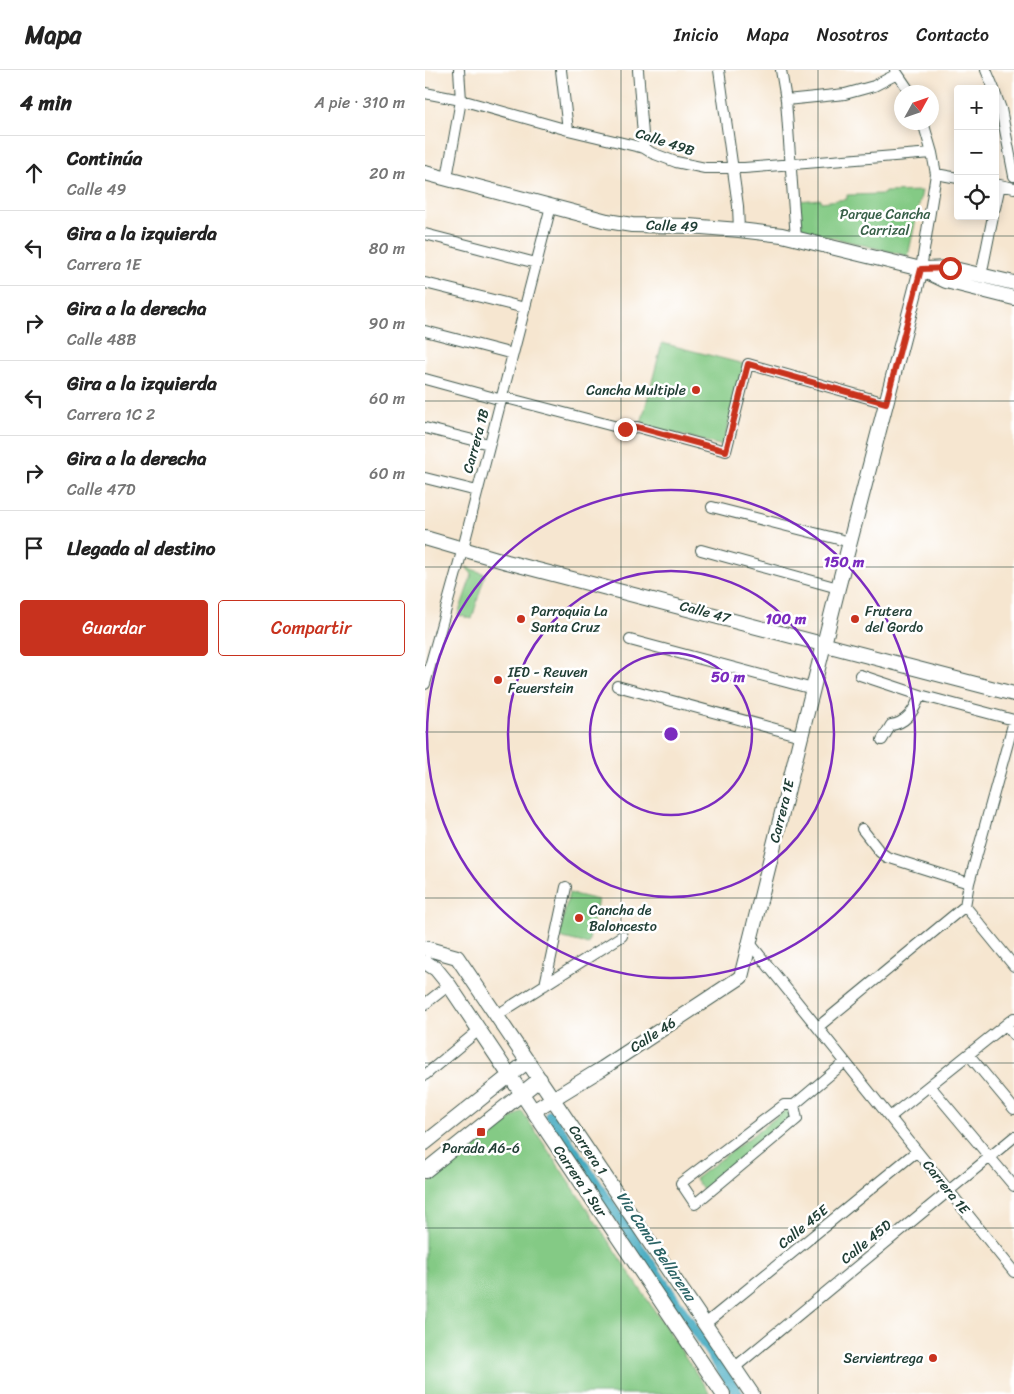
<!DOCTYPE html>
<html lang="es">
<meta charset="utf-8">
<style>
body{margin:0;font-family:Sriracha,sans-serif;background:#f2f2f2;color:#222}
.controls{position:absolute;right:15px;top:15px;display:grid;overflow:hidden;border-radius:5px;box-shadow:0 2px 12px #0003}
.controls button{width:45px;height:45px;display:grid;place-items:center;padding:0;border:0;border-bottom:1px solid #e0e0e0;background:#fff;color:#222;font:25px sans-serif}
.compass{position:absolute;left:469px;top:15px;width:45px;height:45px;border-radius:50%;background:#fff;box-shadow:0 2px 12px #0003;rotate:50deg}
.stop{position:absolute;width:15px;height:15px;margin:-11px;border:4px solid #c8321e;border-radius:50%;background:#fff}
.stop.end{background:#c8321e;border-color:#fff;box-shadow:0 1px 5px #0008}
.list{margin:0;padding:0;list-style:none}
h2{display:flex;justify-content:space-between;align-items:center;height:65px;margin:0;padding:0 20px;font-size:21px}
h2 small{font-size:16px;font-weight:400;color:#767676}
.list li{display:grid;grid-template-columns:32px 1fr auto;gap:15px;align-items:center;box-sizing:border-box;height:75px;padding:0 20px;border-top:1px solid #e0e0e0}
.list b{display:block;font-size:19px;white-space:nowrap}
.list p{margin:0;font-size:16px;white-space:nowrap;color:#767676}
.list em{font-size:16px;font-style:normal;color:#767676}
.actions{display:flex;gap:10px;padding:15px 20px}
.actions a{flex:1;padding:11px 0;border:1px solid #c8321e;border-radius:5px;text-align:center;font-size:18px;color:#c8321e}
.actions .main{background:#c8321e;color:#fff}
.icon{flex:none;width:28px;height:28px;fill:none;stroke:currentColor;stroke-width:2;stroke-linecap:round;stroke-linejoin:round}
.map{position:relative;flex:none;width:589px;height:1324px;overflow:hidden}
header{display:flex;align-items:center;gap:30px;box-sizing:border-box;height:70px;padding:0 25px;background:#fff;border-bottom:1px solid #e0e0e0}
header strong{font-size:24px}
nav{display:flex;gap:28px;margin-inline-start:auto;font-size:18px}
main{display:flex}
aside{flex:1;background:#fff}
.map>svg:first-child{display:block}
.green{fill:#84ca85;stroke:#52845c}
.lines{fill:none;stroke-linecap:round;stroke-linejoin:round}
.canal{stroke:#3fa9bf;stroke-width:11}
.street-casing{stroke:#3f564b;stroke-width:12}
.secondary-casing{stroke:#3f564b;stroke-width:16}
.street{stroke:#fff;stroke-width:10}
.secondary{stroke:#fff;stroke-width:14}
.route{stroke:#c8321e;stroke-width:6}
.grid{fill:none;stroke:#1f3d34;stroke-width:1;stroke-opacity:0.55}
.ring{fill:none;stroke:#7b2cbf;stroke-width:2.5}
.poi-dot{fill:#c8321e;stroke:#fff;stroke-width:2}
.labels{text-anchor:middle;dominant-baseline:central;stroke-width:5;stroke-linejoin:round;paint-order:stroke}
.street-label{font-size:14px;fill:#1f3d34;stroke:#fff}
.park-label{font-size:14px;fill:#386048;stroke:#fff}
.poi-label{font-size:14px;fill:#1f3d34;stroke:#fff;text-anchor:start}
.water-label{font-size:15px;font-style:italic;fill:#2a6365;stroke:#fff}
.centre{fill:#7b2cbf;stroke:#fff;stroke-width:2.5}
.ring-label{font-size:15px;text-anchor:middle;font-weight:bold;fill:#7b2cbf;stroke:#fff;stroke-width:5;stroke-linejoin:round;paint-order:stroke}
</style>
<header>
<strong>Mapa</strong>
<nav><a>Inicio</a><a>Mapa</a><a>Nosotros</a><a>Contacto</a></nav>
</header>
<main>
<aside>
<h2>4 min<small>A pie · 310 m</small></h2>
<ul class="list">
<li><svg class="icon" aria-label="ahead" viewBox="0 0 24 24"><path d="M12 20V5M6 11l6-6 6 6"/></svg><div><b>Continúa</b><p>Calle 49</p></div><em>20 m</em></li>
<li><svg class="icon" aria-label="left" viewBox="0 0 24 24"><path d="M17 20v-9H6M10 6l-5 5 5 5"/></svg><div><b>Gira a la izquierda</b><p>Carrera 1E</p></div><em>80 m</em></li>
<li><svg class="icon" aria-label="right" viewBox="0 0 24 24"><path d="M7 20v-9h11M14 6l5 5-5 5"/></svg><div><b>Gira a la derecha</b><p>Calle 48B</p></div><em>90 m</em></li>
<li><svg class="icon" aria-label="left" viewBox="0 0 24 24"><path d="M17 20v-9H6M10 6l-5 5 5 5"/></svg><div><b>Gira a la izquierda</b><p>Carrera 1C 2</p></div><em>60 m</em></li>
<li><svg class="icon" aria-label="right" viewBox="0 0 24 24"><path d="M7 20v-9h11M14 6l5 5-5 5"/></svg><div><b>Gira a la derecha</b><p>Calle 47D</p></div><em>60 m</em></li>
<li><svg class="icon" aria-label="arrive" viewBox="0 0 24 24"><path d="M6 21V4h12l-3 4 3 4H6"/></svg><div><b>Llegada al destino</b></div></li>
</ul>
<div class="actions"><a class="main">Guardar</a><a>Compartir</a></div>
</aside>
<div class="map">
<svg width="589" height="1324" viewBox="0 0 589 1324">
<rect width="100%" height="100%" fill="#fff"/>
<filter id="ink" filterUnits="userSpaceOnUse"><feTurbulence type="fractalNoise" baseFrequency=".02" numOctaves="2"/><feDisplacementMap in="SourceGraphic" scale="10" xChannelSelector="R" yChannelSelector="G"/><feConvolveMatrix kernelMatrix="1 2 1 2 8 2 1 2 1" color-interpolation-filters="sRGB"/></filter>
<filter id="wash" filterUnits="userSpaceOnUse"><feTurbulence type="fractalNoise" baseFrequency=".0096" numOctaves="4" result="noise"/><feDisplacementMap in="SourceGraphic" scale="20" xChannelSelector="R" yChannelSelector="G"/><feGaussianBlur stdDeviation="1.12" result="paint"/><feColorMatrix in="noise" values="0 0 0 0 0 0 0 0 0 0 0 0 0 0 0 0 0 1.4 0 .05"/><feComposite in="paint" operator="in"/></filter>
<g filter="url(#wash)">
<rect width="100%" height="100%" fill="#f6e6d0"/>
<path class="green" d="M497,121L483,186L376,160L374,131L395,129L396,132L422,129V125L459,124L460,122Z
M237,273L319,294L298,376L216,354Z
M41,497L60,504L47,549L33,545L47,504Z
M144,823L173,830L163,874L134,867Z
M362,1039L368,1047L278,1120L270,1109Z
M97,1041L285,1324H0V1116Z"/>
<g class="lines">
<path class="canal" d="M125,1045L313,1324"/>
</g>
</g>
<g filter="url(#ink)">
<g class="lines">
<defs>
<path id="street" d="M136,0L143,60
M213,0L219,78
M294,0L313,136L314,160
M356,0L361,30L371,169
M470,0L485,22
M561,0L569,19
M0,23L36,30L143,60L219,78L227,83L251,92L280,98H319L507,83
M570,23L576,39L589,106
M361,30L420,24L449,16L472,4
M511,104L533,108
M22,108L36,30L34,0
M570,114L589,118
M570,138L575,115
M0,164L111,193
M496,199L511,104L507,83L498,52
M556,206L568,146
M0,213L100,238
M0,261L88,284
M0,309L77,330
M78,327L200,359L212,357L301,381L323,294L461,333
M0,358L64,374
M0,408L52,421
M287,437L425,472
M276,480L413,518
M205,570L388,619
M435,605L495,625L589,650
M0,614L38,478L126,136
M192,616L376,666
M457,670L466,655C482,653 490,640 495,625
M437,759L455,782L462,787L544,813
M540,836L544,813L589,651
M540,836L589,896
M324,872L589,1202
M120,915L141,817
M0,934L24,915
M72,945L197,866
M581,955L589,965
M393,957L540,836
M544,985L589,1039
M0,1005L54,960
M505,1016L589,1116
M359,1035H369L372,1049L270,1134L256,1113Z
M369,1035L420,992
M465,1047L589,948
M280,1254L492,1081
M309,1298L589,1067"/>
<path id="secondary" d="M0,103L182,151L207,155L264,156L314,160L357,165L496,199L521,211L589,228
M499,199L525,198L589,213
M0,468L82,492L589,624
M0,878L32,887L327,1324
M0,892L11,899L24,915L298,1324
M108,1041L178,998L316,907L413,518L496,199
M0,1073L103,991
M0,1101L115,1009"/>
</defs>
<use href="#street" class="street-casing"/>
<use href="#secondary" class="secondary-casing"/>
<use href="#street" class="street"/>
<use href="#secondary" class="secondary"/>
</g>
</g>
<g class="lines" filter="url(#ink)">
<path class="route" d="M200,359L212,357L301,381L323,294L461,333L496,199L525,198"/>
</g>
<path class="grid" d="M196,0V1324M393,0V1324M0,166H589M0,331H589M0,497H589M0,662H589M0,828H589M0,993H589M0,1158H589"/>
<g class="ring">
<circle cx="246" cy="664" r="81"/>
<circle cx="246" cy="664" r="163"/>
<circle cx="246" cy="664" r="244"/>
</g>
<g class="poi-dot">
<circle cx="271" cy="320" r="5"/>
<circle cx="96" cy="549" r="5"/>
<circle cx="430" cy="549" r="5"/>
<circle cx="73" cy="610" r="5"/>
<circle cx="154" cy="848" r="5"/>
<rect x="51" y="1057" width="10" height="10" rx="2.5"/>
<circle cx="508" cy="1288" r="5"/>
</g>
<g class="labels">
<g class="street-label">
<text transform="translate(240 72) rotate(18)">Calle 49B</text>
<text transform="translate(247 156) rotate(2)">Calle 49</text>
<text transform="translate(51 371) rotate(-75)">Carrera 1B</text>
<text transform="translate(280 542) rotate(15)">Calle 47</text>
<text transform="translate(357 741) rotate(-76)">Carrera 1E</text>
<text transform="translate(228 965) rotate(-33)">Calle 46</text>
<text transform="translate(163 1080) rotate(56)">Carrera 1</text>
<text transform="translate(155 1111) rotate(56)">Carrera 1 Sur</text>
<text transform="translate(521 1117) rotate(51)">Carrera 1E</text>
<text transform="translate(378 1157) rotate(-39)">Calle 45E</text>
<text transform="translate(441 1172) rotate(-39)">Calle 45D</text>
</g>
<g class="park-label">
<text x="460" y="144">Parque Cancha<tspan x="460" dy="16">Carrizal</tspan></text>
</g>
<g class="poi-label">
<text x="261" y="320" text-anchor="end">Cancha Multiple</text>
<text x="106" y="541">Parroquia La<tspan x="106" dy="16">Santa Cruz</tspan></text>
<text x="440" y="541">Frutera<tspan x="440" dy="16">del Gordo</tspan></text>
<text x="83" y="602">IED - Reuven<tspan x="83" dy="16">Feuerstein</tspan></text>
<text x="164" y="840">Cancha de<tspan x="164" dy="16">Baloncesto</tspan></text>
<text x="56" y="1078" text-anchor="middle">Parada A6-6</text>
<text x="498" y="1288" text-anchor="end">Servientrega</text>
</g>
<g class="water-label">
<text transform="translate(231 1176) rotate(56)">Via Canal Bellarena</text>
</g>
</g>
<circle cx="246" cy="664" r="8" class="centre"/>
<g class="ring-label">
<text x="419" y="497">150 m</text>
<text x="361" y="554">100 m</text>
<text x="303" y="612">50 m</text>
</g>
</svg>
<div class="controls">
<button>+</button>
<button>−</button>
<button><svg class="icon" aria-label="locate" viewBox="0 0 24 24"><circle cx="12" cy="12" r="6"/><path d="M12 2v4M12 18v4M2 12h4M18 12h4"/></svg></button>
</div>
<svg class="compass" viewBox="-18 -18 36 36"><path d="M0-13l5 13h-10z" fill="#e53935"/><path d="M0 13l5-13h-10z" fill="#767676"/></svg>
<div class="stop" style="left:525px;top:198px"></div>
<div class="stop end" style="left:200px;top:359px"></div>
</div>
</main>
